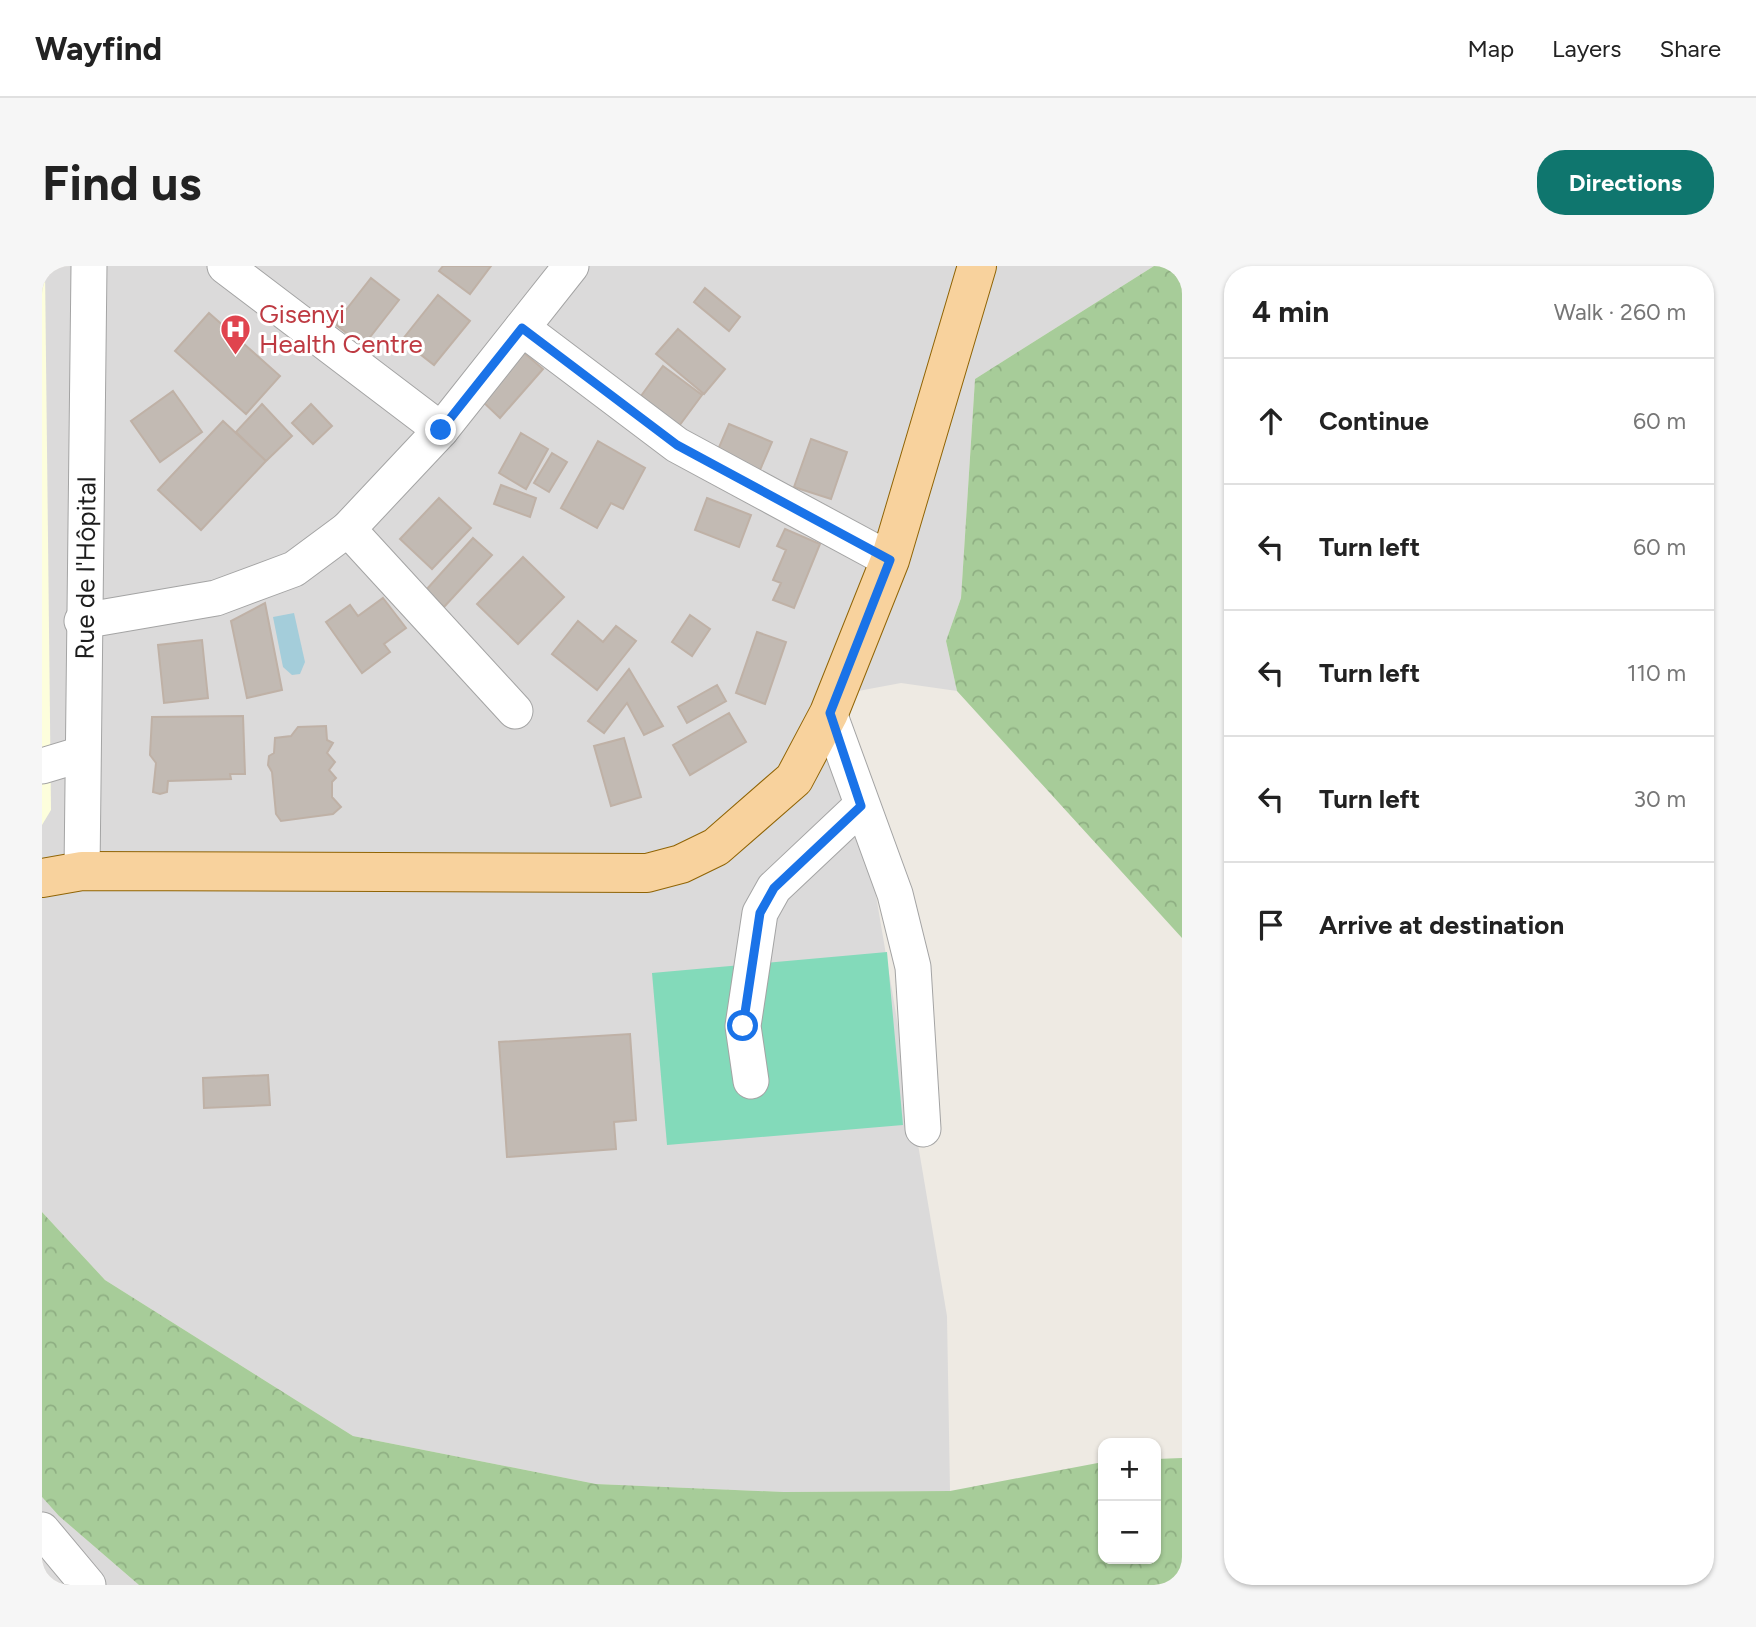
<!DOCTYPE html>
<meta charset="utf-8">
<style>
body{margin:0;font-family:Figtree,sans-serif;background:#f6f6f6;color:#222}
.controls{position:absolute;right:21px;bottom:21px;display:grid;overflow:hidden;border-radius:14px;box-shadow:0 2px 5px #0004}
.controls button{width:63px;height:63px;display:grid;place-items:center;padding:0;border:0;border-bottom:2px solid #e0e0e0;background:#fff;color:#222;font:35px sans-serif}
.stop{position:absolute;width:21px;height:21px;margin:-16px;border:5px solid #1a73e8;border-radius:50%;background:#fff}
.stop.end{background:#1a73e8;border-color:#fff;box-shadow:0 2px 7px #0008}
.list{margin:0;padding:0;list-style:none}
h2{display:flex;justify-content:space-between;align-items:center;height:91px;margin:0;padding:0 28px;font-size:30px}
h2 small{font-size:23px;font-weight:400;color:#767676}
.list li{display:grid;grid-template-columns:46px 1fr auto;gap:21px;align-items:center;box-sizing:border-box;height:126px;padding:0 28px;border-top:2px solid #e0e0e0}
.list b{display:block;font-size:26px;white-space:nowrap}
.list em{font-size:23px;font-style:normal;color:#767676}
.icon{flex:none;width:38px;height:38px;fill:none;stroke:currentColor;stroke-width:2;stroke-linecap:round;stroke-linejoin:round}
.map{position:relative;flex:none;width:1140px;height:1319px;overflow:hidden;border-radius:28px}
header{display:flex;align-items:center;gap:42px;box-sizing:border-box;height:98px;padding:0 35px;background:#fff;border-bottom:2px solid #e0e0e0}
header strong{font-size:33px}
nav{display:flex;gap:38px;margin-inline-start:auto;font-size:24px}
.intro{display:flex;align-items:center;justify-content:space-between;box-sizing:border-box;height:168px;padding:0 42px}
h1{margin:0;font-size:49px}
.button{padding:18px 32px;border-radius:28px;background:#0f766e;color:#fff;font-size:24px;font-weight:700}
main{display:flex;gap:42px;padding:0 42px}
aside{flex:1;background:#fff;border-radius:28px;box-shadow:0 2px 5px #0004}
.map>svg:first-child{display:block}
.residential{fill:#dbdada}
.education{fill:#fdfedc}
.forest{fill:url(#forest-crowns)}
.pitch{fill:#83daba}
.water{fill:#a4cdda}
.building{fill:#c2bab3;stroke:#bfb1a6;stroke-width:2}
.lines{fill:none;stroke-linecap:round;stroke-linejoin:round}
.minor-casing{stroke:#a4a4a4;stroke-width:37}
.major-casing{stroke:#906405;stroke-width:40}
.minor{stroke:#fff;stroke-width:35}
.major{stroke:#f8d29d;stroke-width:38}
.route{stroke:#1a73e8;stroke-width:9}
.labels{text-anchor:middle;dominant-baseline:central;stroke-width:6;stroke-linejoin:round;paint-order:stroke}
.health-label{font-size:26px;fill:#be3a42;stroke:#fff;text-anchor:start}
.street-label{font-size:26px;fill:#1d1d1d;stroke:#fff}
</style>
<header>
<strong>Wayfind</strong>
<nav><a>Map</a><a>Layers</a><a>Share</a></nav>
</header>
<div class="intro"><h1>Find us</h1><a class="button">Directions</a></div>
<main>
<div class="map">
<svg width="1140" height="1319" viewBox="0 0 1140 1319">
<defs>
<pattern id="forest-crowns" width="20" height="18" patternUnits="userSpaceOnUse" patternTransform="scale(1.75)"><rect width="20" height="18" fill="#a7cc99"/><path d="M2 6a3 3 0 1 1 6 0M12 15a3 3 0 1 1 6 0" fill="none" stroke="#8faf83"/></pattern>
</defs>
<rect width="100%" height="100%" fill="#eeeae3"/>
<path class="residential" d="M0,0H1112L933,113L919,332L904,375L915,425L859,417L800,428L905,1050L908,1225L742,1226L554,1218L311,1170L63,1014L0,946Z
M0,1231L17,1250L97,1319H0Z"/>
<path class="education" d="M0,2L3,3L9,544L0,559Z"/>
<path class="forest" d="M1112,0H1140V672L915,425L904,375L919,332L933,113Z
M0,946L63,1014L311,1170L554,1218L742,1226L908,1225L1061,1196V1293H1114V1193L1140,1192V1319H97L17,1250L0,1231Z"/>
<path class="pitch" d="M845,686L861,859L625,879L610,707Z"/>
<path class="water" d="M252,347L263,396L258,408L250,409L241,401L231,351Z"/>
<path class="building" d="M401,0H449L428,28L397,5Z
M329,12L357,34L321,80L293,58Z
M663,22L698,51L687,65L652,36Z
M396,29L428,55L392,99L360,74Z
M167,47L238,110L204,148L133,85Z
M636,63L683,103L662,128L614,88Z
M481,86L501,103L458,152L439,134Z
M621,100L660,129L634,164L596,134Z
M131,125L160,166L118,196L89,155Z
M220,138L250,170L224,195L194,166Z
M269,138L290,160L271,178L250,157Z
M181,155L224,195L159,264L116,224Z
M687,158L730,176L718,204L675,186Z
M479,167L506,183L484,223L457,207Z
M769,173L805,186L789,233L752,221Z
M556,175L603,202L581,243L569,237L555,262L519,242Z
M510,187L525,196L507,226L492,217Z
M459,219L494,232L488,251L452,238Z
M397,232L429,262L390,303L358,273Z
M665,232L709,249L697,281L653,264Z
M743,263L778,278L752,342L731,334L739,317L731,314L744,284L735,280Z
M431,272L450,289L402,341L384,324Z
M481,291L522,331L476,378L435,338Z
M341,332L364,362L342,378L348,386L320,407L284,356L308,339L316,350Z
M223,337L240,424L205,432L189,355Z
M648,349L668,363L650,390L630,376Z
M536,355L561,376L574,360L594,375L555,424L510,388Z
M715,366L744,376L723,438L694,427Z
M160,374L166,432L122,437L116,379Z
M587,403L621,460L602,469L585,437L562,467L546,455Z
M675,419L684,435L645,457L636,441Z
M687,447L704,476L648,509L631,479Z
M201,450L203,508H188L189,513L126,515L125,526L118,528L111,526L114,497L108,489L110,451Z
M284,460L285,474L291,477L285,487L293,496L287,504L294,512L290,516V531L299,541L291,548L239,555L234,548L230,506L226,499L227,490L232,487L233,472L249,470L256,461Z
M582,472L599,531L569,540L552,480Z
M588,768L594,854L572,856L574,883L465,891L457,776Z
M226,809L228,839L162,842L161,812Z"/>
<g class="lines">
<defs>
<g id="minor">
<path d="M183,0L399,164"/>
<path d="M480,62L635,179L848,294"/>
<path d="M306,263L473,445"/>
<path d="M40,355L174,332L252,303L306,263L399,164L529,0"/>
<path d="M787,447L853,628L871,701L881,863"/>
<path d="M0,500L40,488"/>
<path id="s1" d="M40,605L47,0"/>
<path d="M709,815L701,760L718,647L732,622L819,540"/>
<path d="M0,1264L46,1319"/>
</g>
<path id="major" d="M0,612L40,605L605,607L639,598L674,581L752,513L787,447L848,294L935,0"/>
</defs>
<use href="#minor" class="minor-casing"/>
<use href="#major" class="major-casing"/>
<use href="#minor" class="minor"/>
<use href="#major" class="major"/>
</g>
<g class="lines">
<path class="route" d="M399,164L480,62L635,179L848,294L788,447L819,540L732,622L718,647L701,760"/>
</g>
<defs>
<symbol id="hospital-pin" viewBox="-11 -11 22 30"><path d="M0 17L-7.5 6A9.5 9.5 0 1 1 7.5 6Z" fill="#e0444e" stroke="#fff"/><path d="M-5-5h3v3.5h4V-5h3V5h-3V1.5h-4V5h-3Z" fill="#fff"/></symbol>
</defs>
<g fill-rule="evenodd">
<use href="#hospital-pin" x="176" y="46" width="35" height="47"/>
</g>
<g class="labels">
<g class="health-label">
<text x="217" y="48">Gisenyi<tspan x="217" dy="30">Health Centre</tspan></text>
</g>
<g class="street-label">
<text stroke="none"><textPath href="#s1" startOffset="303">Rue de l'Hôpital</textPath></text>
</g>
</g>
</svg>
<div class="controls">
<button>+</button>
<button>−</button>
</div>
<div class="stop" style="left:701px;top:760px"></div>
<div class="stop end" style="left:399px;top:164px"></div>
</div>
<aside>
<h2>4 min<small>Walk · 260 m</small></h2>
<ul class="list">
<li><svg class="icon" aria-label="ahead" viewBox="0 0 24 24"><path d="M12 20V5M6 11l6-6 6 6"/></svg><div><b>Continue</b></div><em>60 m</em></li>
<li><svg class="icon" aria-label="left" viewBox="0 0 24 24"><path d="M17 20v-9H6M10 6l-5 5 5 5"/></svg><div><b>Turn left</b></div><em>60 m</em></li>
<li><svg class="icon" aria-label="left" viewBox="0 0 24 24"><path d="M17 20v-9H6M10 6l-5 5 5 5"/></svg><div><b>Turn left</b></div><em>110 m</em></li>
<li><svg class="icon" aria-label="left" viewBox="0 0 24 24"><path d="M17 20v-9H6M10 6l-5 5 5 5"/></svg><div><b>Turn left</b></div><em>30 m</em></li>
<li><svg class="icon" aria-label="arrive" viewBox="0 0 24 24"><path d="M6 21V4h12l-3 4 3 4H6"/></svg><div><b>Arrive at destination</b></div></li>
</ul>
</aside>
</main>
